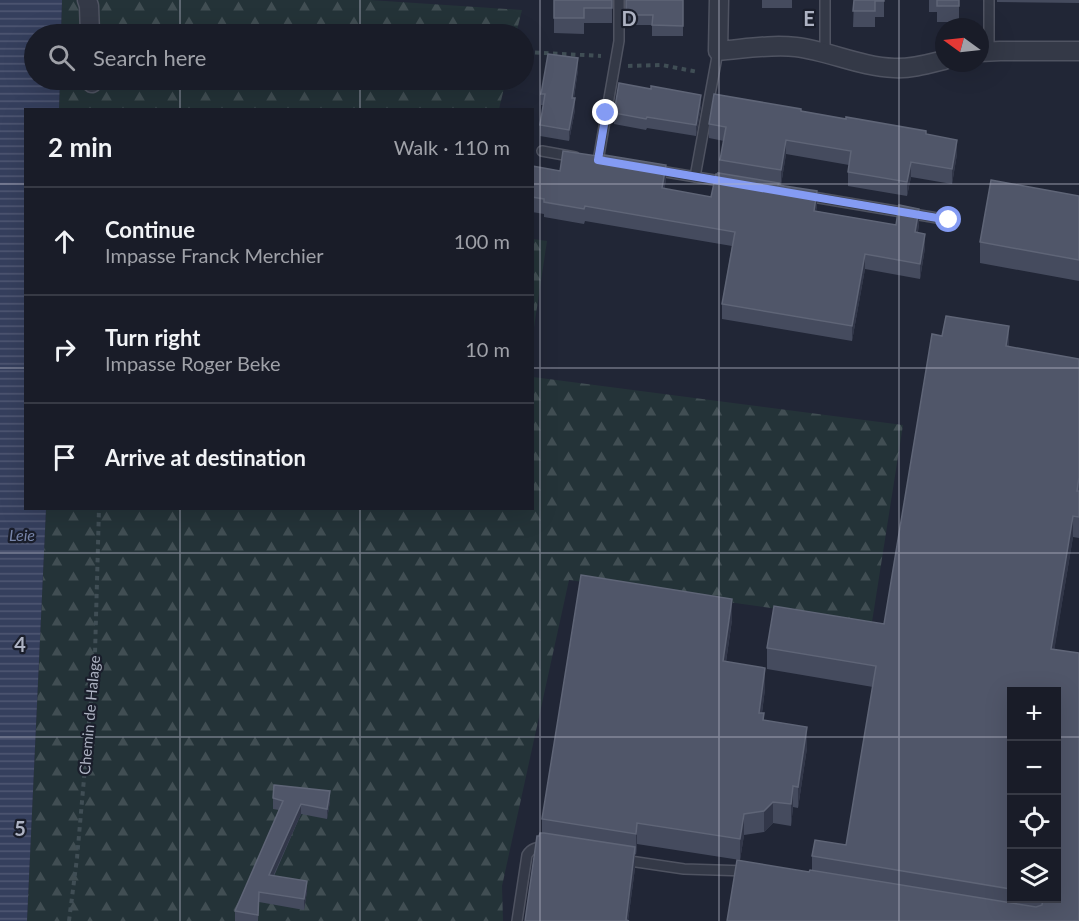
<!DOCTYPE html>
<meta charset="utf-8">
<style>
body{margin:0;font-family:Lato,sans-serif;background:#222530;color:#f1f3f6}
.controls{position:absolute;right:18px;bottom:18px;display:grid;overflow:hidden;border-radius:0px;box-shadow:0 6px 24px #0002}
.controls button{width:54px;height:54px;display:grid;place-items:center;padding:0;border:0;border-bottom:2px solid #373a45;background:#191c28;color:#f1f3f6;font:30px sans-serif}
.compass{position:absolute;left:935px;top:18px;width:54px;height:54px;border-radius:50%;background:#191c28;box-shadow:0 6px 24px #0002;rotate:285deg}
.stop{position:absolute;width:18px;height:18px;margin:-14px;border:4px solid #849bf3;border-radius:50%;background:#fff}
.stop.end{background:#849bf3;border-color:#fff;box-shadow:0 2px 6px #0008}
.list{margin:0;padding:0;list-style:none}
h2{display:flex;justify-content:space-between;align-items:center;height:78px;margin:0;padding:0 24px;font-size:26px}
h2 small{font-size:20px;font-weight:400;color:#9fa1a8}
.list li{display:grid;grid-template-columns:39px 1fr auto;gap:18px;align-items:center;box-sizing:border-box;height:108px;padding:0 24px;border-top:2px solid #373a45}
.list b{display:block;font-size:22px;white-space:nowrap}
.list p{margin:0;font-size:20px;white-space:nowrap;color:#9fa1a8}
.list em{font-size:20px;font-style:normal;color:#9fa1a8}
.icon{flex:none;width:33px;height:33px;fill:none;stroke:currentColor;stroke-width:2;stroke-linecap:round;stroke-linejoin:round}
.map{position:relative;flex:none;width:1079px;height:921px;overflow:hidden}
.search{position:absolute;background:#191c28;box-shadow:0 6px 24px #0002;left:24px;top:24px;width:510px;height:66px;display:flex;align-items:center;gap:15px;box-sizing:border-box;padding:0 21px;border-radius:33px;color:#9fa1a8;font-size:22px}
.panel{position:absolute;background:#191c28;box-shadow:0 6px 24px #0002;left:24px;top:108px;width:510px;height:402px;border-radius:0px}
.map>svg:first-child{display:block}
.forest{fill:url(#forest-firs)}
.water{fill:url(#water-rules)}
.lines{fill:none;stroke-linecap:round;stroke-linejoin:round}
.lane-casing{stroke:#4f5361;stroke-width:12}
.street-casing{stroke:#4f5361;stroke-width:21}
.path{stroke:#404e55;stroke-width:4;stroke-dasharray:4.5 4.5;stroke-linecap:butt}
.lane{stroke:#343947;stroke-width:9}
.street{stroke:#343947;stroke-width:18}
.wall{fill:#454b5e;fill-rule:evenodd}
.shaded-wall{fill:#323749}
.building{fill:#505669;stroke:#5f6577;stroke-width:1.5}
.route{stroke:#849bf3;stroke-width:8}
.grid{fill:none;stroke:#aeb3c3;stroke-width:1.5;stroke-opacity:0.55}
.labels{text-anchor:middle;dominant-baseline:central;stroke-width:4.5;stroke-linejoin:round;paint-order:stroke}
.street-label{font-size:15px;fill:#aeb3c3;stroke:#1a1e2b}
.water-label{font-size:16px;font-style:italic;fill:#7785aa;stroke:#1a1e2b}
.grid-label{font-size:20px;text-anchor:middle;font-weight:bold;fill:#aeb3c3;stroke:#1a1e2b;stroke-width:4.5;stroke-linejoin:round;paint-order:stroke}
</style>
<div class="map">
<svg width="1079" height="921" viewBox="0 0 1079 921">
<defs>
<pattern id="forest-firs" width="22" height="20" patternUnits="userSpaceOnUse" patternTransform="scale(1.5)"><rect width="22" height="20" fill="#243338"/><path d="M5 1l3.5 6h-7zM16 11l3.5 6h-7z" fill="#414e53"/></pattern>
<pattern id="water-rules" width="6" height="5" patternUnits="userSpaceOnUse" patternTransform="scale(1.5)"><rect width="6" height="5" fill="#353f5d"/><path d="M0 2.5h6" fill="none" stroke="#505873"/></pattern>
</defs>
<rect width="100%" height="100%" fill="#212636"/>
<path class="forest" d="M62,0H370L522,10L516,34H61Z
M60,80H506L499,109L59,110Z
M533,239L547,241L533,334L532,239Z
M533,377L903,425L872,622L569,580L502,886L503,921H27L46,509L532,508Z"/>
<path class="water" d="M0,0H62L61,34H34V80H60L59,109L26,110V508L46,509L27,921H0Z"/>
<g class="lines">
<defs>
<path id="lane" d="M989,0V51
M825,53V0
M542,151L575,157
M598,161L619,41V0
M654,170L726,182
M695,177L718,51
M807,196L949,220
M623,860L684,869L747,871
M517,921L527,855C531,848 537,847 545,847"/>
<path id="street" d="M87,0L89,6L90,34
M719,0L718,51C744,49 770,44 796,47C829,51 861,67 894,68C911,69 928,64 944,60
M980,52L1000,51H1079
M91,80L92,83"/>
</defs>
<use href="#lane" class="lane-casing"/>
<use href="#street" class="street-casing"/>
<path class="path" d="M526,52L601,56
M628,66L662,65L698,72
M69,921L77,858L95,654L99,508"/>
<use href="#lane" class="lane"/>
<use href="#street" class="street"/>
</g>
<path class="wall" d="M554,0H612V23H584V34L554,33Z
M626,0H683V36H652V25H629V23H626Z
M762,0H792V8H762Z
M854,0H884V17H875V27H853Z
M929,0H959V22H937V12H929Z
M997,0H1079V3L997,2Z
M578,70L574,98L575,110L569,141L540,136V125L543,105H541V94Z
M701,106L696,136L647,128L646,130L614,124V113Z
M801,111L926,134L957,154L952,184L911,177L907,196L848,186V172L849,165L786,154L781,185L779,184L817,206L816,211L896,225L919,224L918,232L925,248L920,279L865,269L852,341L722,319V304L732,246L585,221L584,224L544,217V214L532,212V166L560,171L666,180L664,189L711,197L718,174L720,173V160L724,141L709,138V124Z
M1079,196V281L980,263V242Z
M1009,347L1079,359V538L1073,537L1054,650L1079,921L809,872L812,870V856L846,845L873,687L767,669V648L884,624ZM1011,692L1056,898H1011Z
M732,620L726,662L765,689L762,713L764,720L807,748L798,808L793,807L791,826L773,823L764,832L744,835L740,860L637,844L636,855L635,854V868L628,921H525L539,836L542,833V819Z
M273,798L330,801L327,819L301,814L274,876L307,891L304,910L259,902L258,921H235V911L279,810L273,809Z"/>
<path class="shaded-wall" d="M578,58V70L572,109V98Z
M701,95V106L696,136V125Z
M575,98V110L569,141V130Z
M786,140V154L781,185V170Z
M957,140V154L952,184V169Z
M911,162V177L907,196V182Z
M666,165V180L662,203V188Z
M817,191V206L814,225V211Z
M919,209V224L915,247V232Z
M925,234V248L920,279V264Z
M865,254V269L852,341V326Z
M1009,326V347L1006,346Z
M1073,516V537L1051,670V649Z
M732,599V620L723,682V661Z
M765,668V689L759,734V713Z
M807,727V748L798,808V787Z
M793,786V807L791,826V804Z
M330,791V801L327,819V809Z
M773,802V823L764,832V811Z
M301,804V814L269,885V875Z
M744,814V835L740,860V839Z
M637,823V844L636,855V834Z
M635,847V868L628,921H626Z
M307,881V891L304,910V899Z"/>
<path class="building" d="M554,0H612V8H584V18H554Z
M626,0H683V26L652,25L653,15H629V13H626Z
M854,0H884V1H875V11H853Z
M937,0H959V6H937Z
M548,54L578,58L572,98H575L569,130L540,125L545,94H541Z
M619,83L651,89V86L701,95L696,125L647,117L646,119L614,113Z
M714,94L801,109V111L846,119V117L926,131V134L957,140L952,169L911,162L907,182L848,172L851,151L786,140L781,170L720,160L726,127L709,124Z
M563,151L604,157V155L666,165L662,188L711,197L716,174H718V173L779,183L778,185L817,191L814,211L896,225L899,205L919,209L915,232L925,234L920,264L865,254L852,326L722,304L735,232L585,206L584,209L544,202V199L532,197V166L560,171Z
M991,180L1079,196V260L980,242Z
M946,316L1009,326L1006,346L1079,359V477L1077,491H1079V517L1073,516L1051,649L1079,653V921H727L737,860L809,872L810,870L1036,907L1042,905L1043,898H1056V692H1011V889L812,856L815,840L846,845L876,666L767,648L774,606L884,624L932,334L942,336Z
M581,575L732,599L723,661L765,668L759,713H764L763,720L807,727L798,787L793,786L791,804L773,802L764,811L744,814L740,839L637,823L636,834L542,819Z
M274,785L330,791L327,809L301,804L269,875L307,881L304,899L259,892L258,915L235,911L283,801L273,798Z
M540,833H544L635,847L626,920L629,921H525L537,836H539Z"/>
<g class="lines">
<path class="route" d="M606,113L598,160L949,220"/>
</g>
<path class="grid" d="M180,0V34M360,0V34M540,0V921M719,0V921M899,0V921M180,80V110M360,80V110M0,184H26M532,184H1079M0,368H26M532,368H1079M180,508V921M360,508V921M0,553H1079M0,737H1012M1056,737H1079"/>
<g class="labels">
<g class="street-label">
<text transform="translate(89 715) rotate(-85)">Chemin de Halage</text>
</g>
<g class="water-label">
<text x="22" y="534">Leie</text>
</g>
</g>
<g class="grid-label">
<text x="629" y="26">D</text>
<text x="809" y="26">E</text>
<text x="20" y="652">4</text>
<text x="20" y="836">5</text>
</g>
</svg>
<div class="controls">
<button>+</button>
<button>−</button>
<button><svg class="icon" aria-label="locate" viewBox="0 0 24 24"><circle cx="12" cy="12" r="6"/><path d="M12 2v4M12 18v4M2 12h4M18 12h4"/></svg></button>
<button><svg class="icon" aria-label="layers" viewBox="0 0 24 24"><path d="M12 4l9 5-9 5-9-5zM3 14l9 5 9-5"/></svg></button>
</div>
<svg class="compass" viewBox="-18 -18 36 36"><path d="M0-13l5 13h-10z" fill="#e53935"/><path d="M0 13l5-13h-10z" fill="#9fa1a8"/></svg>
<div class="stop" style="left:949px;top:220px"></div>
<div class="stop end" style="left:606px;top:113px"></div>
<div class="search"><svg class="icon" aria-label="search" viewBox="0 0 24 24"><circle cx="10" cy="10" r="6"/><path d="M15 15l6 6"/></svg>Search here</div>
<section class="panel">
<h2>2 min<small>Walk · 110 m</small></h2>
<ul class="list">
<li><svg class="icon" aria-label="ahead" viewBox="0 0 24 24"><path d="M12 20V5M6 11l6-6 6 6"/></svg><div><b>Continue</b><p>Impasse Franck Merchier</p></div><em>100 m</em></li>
<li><svg class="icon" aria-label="right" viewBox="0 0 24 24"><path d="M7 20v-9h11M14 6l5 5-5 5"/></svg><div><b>Turn right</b><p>Impasse Roger Beke</p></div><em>10 m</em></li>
<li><svg class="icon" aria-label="arrive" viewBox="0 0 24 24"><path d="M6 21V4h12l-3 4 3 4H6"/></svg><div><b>Arrive at destination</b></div></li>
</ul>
</section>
</div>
